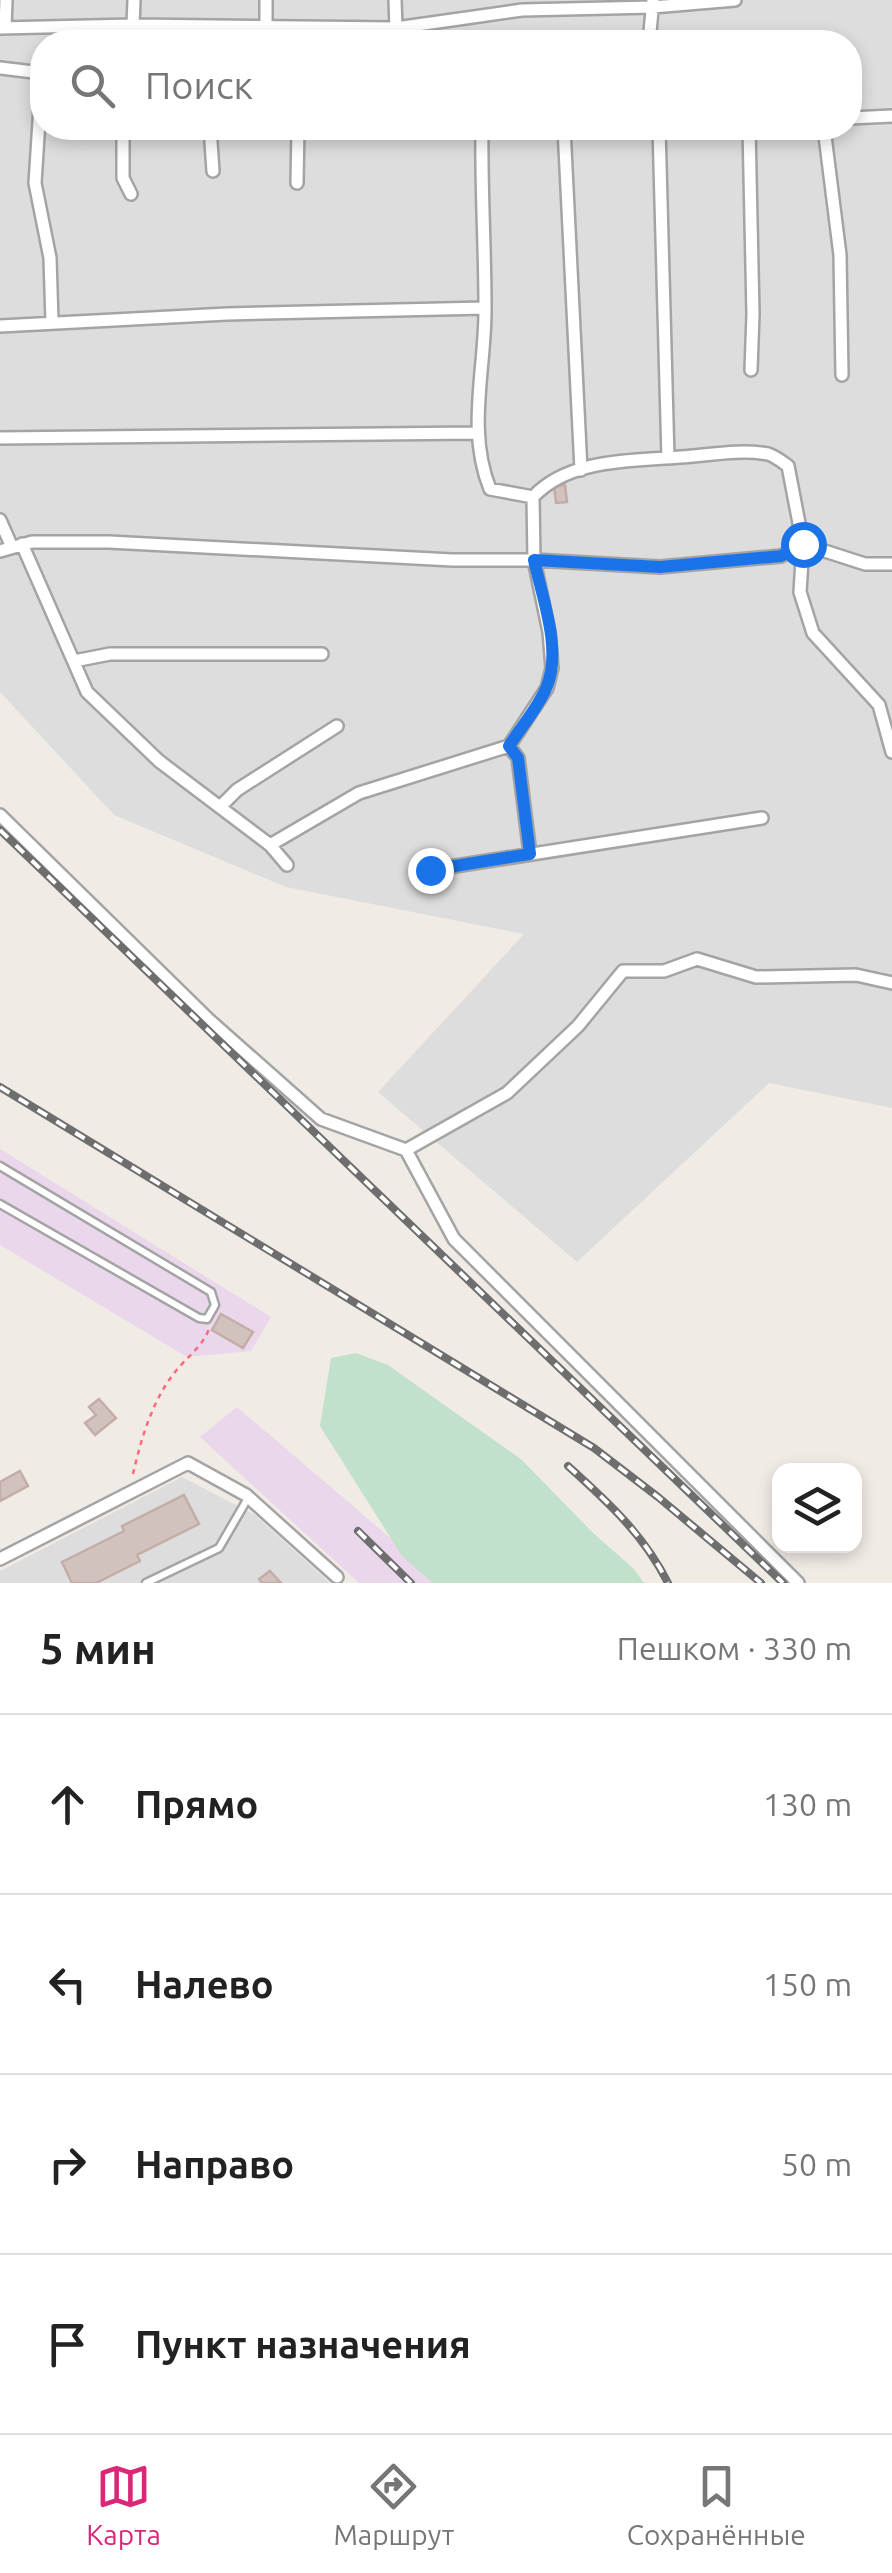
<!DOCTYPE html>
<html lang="ru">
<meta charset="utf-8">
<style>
body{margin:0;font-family:Ubuntu,sans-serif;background:#f6f6f6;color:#222}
.controls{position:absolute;right:30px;bottom:30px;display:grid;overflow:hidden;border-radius:20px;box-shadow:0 5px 15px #0003}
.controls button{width:90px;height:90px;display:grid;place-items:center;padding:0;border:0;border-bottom:2px solid #e0e0e0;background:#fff;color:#222;font:50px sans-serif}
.stop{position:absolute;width:30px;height:30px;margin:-22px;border:8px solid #1a73e8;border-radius:50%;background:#fff}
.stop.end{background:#1a73e8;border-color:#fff;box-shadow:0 2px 10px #0008}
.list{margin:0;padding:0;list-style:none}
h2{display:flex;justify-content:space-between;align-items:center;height:130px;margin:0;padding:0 40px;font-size:42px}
h2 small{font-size:32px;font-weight:400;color:#767676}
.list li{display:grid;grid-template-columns:65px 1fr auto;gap:30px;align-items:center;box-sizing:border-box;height:180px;padding:0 40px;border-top:2px solid #e0e0e0}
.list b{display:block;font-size:38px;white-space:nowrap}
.list em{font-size:32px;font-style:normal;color:#767676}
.icon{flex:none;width:55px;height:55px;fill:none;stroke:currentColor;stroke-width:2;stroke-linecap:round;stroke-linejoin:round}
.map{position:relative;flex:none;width:892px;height:1583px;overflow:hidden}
.search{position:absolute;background:#fff;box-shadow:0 5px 15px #0003;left:30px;right:30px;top:30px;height:110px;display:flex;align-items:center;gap:25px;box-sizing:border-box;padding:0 35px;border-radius:40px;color:#767676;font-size:38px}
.sheet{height:850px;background:#fff}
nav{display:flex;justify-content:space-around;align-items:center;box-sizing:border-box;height:140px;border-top:2px solid #e0e0e0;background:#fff;font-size:28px;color:#767676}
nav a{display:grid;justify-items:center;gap:5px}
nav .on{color:#db2777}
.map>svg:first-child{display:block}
.residential{fill:#dedddd;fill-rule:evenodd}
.industrial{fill:#ead7eb}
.wetland{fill:#c1e1cb}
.building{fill:#d2c2be;stroke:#c4ada6;stroke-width:2.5}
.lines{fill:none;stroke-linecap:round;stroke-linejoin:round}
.lane-casing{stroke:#a4a4a4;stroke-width:11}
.street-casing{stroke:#a4a4a4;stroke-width:16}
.path{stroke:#ff697a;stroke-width:2.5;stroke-dasharray:5 5;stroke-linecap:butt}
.lane{stroke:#fff;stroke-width:6}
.street{stroke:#fff;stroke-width:11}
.rail-casing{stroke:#6e6e6e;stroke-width:8}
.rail{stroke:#fff;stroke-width:4;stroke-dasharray:11;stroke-linecap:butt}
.route{stroke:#1a73e8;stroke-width:12}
</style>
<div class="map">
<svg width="892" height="1583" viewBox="0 0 892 1583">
<rect width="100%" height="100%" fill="#f1ebe5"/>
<path class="residential" d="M0,0H892V1108L769,1083L577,1262L378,1092L524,934L286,887L114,815L0,692ZM42,42H850V128H42Z
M182,1477L255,1515L330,1583H0V1571Z"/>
<path class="industrial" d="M0,1149L271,1317L251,1351L187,1357L0,1245Z
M237,1407L443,1583H359L200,1437Z"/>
<path class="wetland" d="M356,1353L388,1365L522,1460L593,1533L633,1568L644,1583H433L402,1556L320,1426L331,1358Z"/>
<path class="building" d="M565,485L567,502L556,503L554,486Z
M221,1314L253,1332L243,1348L212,1330Z
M99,1399L116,1418L95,1435L85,1423L96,1415L89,1407Z
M20,1471L28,1486L0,1501V1482Z
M184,1495L199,1524L137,1555L140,1561L96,1583H72L62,1562L124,1531L122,1526Z
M270,1571L281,1583H262L259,1579Z"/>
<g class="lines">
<defs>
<path id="lane" d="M0,1166L211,1292L215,1305L207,1319L199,1318L0,1204
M146,1583L219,1548L248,1498"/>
<path id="street" d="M395,0L396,28
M133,25L134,0
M0,28L133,25L396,28L522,10L653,7L735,0
M5,28L6,0
M266,29V0
M649,42L653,0
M0,68L42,73
M42,75L35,183L50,258L52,322
M850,118L892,116
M123,128V178L131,194
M210,128L213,171
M482,128C481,187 485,246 485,306C486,367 466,430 490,489L533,497
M564,128L581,470
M659,128L668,458
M749,128L753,314L751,370
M824,128L840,255L842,375
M297,183L298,128
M0,326L227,314L485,308
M0,438L476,433
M0,520L11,545
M22,544L87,692L159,761L270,845L287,865
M0,551L32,542H109L452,560H534L660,567L781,556L803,544L865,564H892
M74,661L110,654H322
M509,746L518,758L530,854
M221,806L237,790L337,726
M0,815L208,1019L321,1119L406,1150L454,1239L798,1583
M270,845L359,793L509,746L547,688L552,668L549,632L534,560L533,497C569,458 633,461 681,457C709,455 740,449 768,454C775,456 781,461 788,466L803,544L800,592L813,633L879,705L892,752
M430,870L762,818
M406,1150L507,1093L578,1026L623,971H664L697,959L756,977L856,975L892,983
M0,1559L188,1463L246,1495L337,1577"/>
</defs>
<use href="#lane" class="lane-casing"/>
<use href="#street" class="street-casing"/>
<path class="path" d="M133,1474C141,1439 152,1401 175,1372C186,1358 203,1346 209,1329"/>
<use href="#lane" class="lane"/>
<use href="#street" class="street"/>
<defs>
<path id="rail" d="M0,830L783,1583
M0,1087L594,1448L658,1497L761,1583
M568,1466C608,1502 644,1535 668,1583
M358,1531L411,1583"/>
</defs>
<use href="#rail" class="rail-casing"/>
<use href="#rail" class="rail"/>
</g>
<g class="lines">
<path class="route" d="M430,870L530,854L518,758L509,746C521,727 539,707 547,686C562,649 542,597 534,560L660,567L781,556L803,544"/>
</g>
</svg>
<div class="controls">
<button><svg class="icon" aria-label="layers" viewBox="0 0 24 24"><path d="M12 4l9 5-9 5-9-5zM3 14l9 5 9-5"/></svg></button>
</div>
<div class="stop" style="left:803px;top:544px"></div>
<div class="stop end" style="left:430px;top:870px"></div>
<div class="search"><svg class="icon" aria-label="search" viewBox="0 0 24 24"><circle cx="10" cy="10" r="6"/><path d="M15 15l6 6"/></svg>Поиск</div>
</div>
<section class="sheet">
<h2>5 мин<small>Пешком · 330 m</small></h2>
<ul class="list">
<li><svg class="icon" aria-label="ahead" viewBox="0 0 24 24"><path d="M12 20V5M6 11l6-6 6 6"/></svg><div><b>Прямо</b></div><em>130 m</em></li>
<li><svg class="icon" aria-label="left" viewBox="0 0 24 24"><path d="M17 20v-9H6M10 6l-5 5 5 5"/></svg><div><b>Налево</b></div><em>150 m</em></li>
<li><svg class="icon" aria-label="right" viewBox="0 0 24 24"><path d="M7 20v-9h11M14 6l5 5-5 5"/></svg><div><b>Направо</b></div><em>50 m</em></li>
<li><svg class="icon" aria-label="arrive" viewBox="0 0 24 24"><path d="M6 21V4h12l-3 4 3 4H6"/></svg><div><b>Пункт назначения</b></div></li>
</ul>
</section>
<nav>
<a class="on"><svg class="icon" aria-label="map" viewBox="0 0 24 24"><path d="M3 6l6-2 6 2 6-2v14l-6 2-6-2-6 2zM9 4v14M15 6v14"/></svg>Карта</a>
<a><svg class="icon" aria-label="directions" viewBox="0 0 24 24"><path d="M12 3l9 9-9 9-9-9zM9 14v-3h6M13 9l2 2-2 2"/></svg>Маршрут</a>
<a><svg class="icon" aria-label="saved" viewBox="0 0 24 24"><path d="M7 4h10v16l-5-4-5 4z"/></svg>Сохранённые</a>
</nav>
